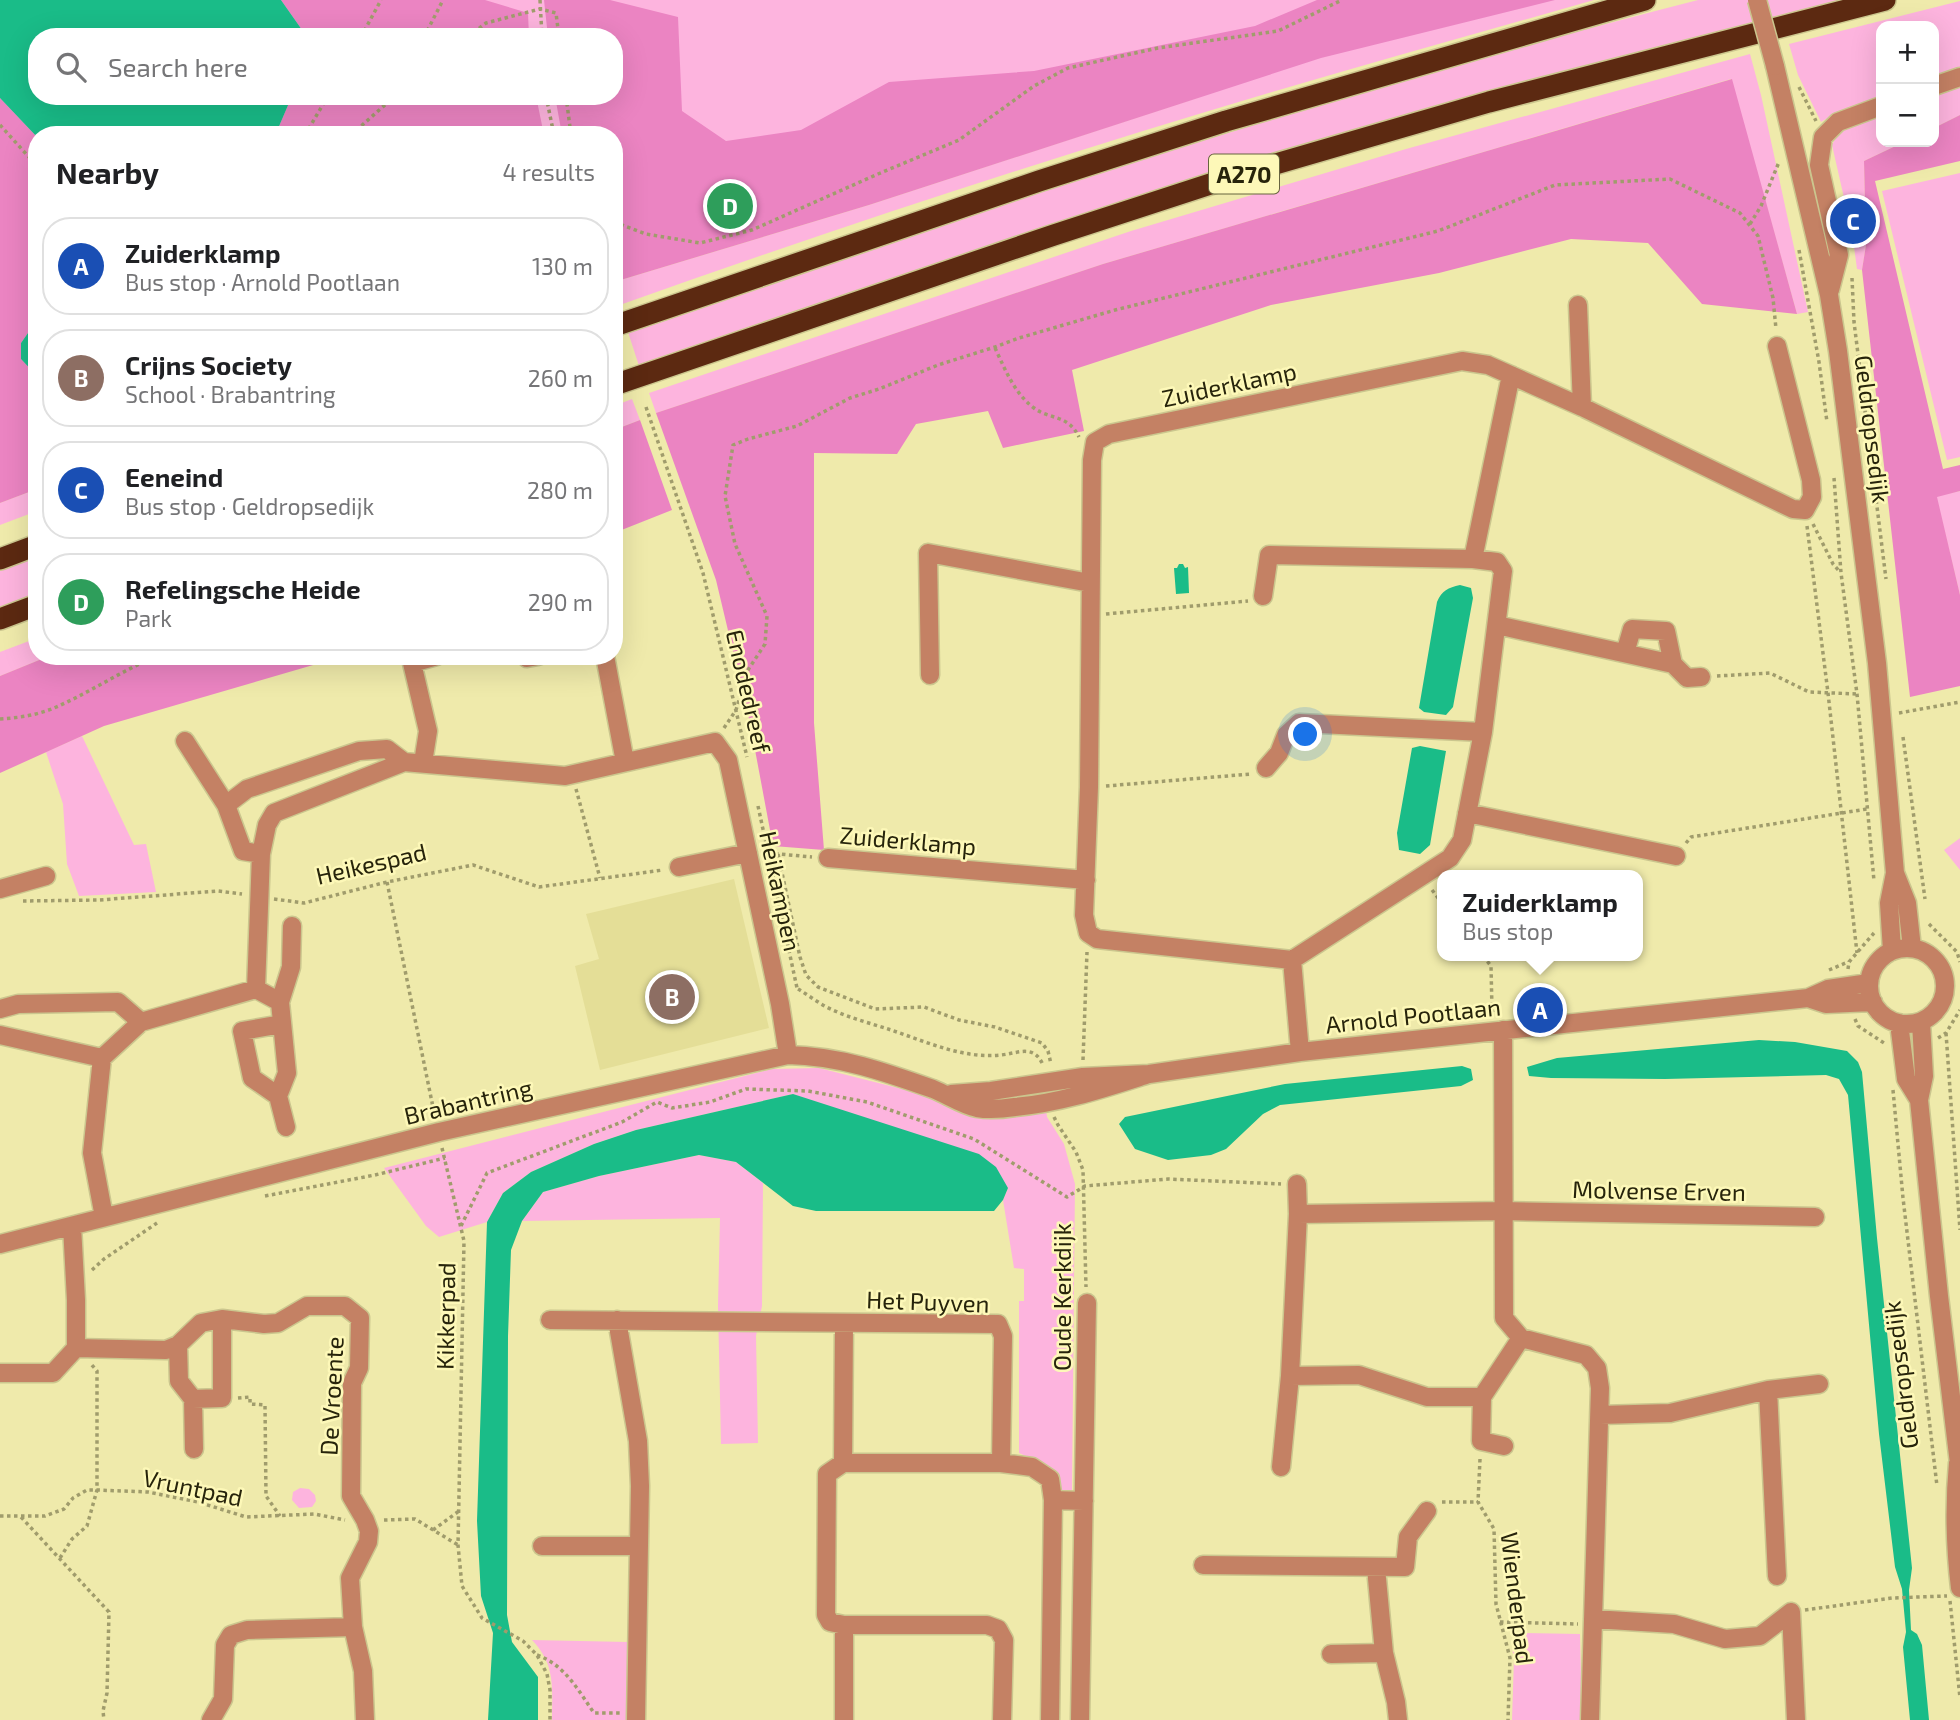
<!DOCTYPE html>
<meta charset="utf-8">
<style>
body{margin:0;font-family:"Exo 2",sans-serif;background:#f2f2f2;color:#202124}
.controls{position:absolute;right:21px;top:21px;display:grid;overflow:hidden;border-radius:14px;box-shadow:0 7px 28px #0002}
.controls button{width:63px;height:63px;display:grid;place-items:center;padding:0;border:0;border-bottom:2px solid #e0e0e0;background:#fff;color:#202124;font:35px sans-serif}
.you{position:absolute;left:1306px;top:735px;width:24px;height:24px;margin:-18px;border:5px solid #fff;border-radius:50%;background:#1a73e8;box-shadow:0 0 0 10px #1a73e833}
.badge{display:grid;place-items:center;width:46px;height:46px;border-radius:50%;background:#6252cb;color:#fff;font-size:23px;font-weight:700}
.pin{position:absolute;translate:-50% -50%;border:4px solid #fff;box-shadow:0 2px 7px #0006}
.popup{position:absolute;left:1437px;top:870px;width:206px;height:91px;box-sizing:border-box;display:grid;place-content:center;border-radius:14px;background:#fff;filter:drop-shadow(0 2px 5px #0005);font-size:23px;white-space:nowrap;color:#757577}
.popup b{font-size:26px;color:#202124}
.popup::after{content:'';position:absolute;left:50%;top:100%;margin-left:-14px;border:14px solid transparent;border-top-color:#fff}
.list{margin:0;padding:0;list-style:none}
h2{display:flex;justify-content:space-between;align-items:center;height:91px;margin:0;padding:0 28px;font-size:30px}
h2 small{font-size:23px;font-weight:400;color:#757577}
.list li{display:grid;grid-template-columns:46px 1fr auto;gap:21px;align-items:center;box-sizing:border-box;height:98px;margin:0 14px 14px;padding:0 14px;border:2px solid #e0e0e0;border-radius:28px}
.list b{display:block;font-size:26px;white-space:nowrap}
.list p{margin:0;font-size:23px;white-space:nowrap;color:#757577}
.list em{font-size:23px;font-style:normal;color:#757577}
.icon{flex:none;width:38px;height:38px;fill:none;stroke:currentColor;stroke-width:2;stroke-linecap:round;stroke-linejoin:round}
.map{position:relative;flex:none;width:1960px;height:1720px;overflow:hidden}
.search{position:absolute;background:#fff;box-shadow:0 7px 28px #0002;left:28px;top:28px;width:595px;height:77px;display:flex;align-items:center;gap:18px;box-sizing:border-box;padding:0 24px;border-radius:28px;color:#757577;font-size:26px}
.panel{position:absolute;background:#fff;box-shadow:0 7px 28px #0002;left:28px;top:126px;width:595px;height:539px;border-radius:28px}
.map>svg:first-child{display:block}
.built{fill:#e4de97}
.green{fill:#fdb4de;fill-rule:evenodd}
.forest{fill:#eb84c2}
.water{fill:#1abc88}
.lines{fill:none;stroke-linecap:round;stroke-linejoin:round}
.minor-casing{stroke:#cbc68e;stroke-width:21}
.highway-casing{stroke:#cbc68e;stroke-width:24}
.path{stroke:#a09c6c;stroke-width:3.5;stroke-dasharray:3.5 3.5;stroke-linecap:butt}
.minor{stroke:#c48164;stroke-width:18}
.highway{stroke:#5c2911;stroke-width:21}
.minor-bridge-casing{stroke:#cbc68e;stroke-width:21;stroke-linecap:butt}
.minor-bridge{stroke:#c48164;stroke-width:18}
.labels{text-anchor:middle;dominant-baseline:central;stroke-width:5;stroke-linejoin:round;paint-order:stroke}
.shield{fill:#fdf8b8;stroke:#67643f;stroke-width:2}
.shield-label{font-size:23px;font-weight:bold;fill:#27240b}
.street-label{font-size:24px;fill:#27240b;stroke:#fdf8b8}
</style>
<div class="map">
<svg width="1960" height="1720" viewBox="0 0 1960 1720">
<rect width="100%" height="100%" fill="#efeaab"/>
<path class="built" d="M734,879L769,1028L600,1070L575,966L599,959L586,914Z"/>
<path class="green" d="M0,0H1594C1489,30 1384,59 1279,90C1056,156 835,228 617,306L614,296V282L869,205L1206,95L614,277V135H37V483L0,496ZM37,37H614V96H37Z
M1698,0H1845L1244,166L934,264L639,366L628,332C980,209 1336,92 1698,0Z
M1960,1V72L1934,82V26H1881V101L1831,116L1821,122L1798,75L1789,44Z
M1750,54L1761,95L1808,312L1797,314L1731,79L1103,264L656,413L649,393L1131,231L1406,149Z
M1960,85V115L1934,128V95Z
M1881,113V142H1904L1864,161L1866,245L1862,270L1857,269L1852,232L1860,230L1854,210L1847,211L1832,145C1841,125 1862,121 1881,113Z
M1960,173V457L1947,460L1882,191Z
M632,399L640,420L614,430V406Z
M37,489V511L0,525V503Z
M1960,491V595L1936,496Z
M37,556V595L0,609V570Z
M37,638V656H49L0,676V652Z
M82,736L134,845L146,844L156,892L79,896L67,864L63,804L46,752Z
M1960,838V870L1944,850Z
M819,1068L926,1095L1046,1109L1047,1117L1064,1144L1075,1184L1072,1494H1054L1052,1468L1019,1453V1301H1024V1269L1014,1268L1003,1200L1008,1188L793,1094L636,1130L594,1144L531,1172L503,1193L487,1222L439,1237L426,1226L384,1168L772,1069Z
M699,1155L736,1162L763,1183L762,1306L756,1336L758,1443L721,1444L718,1306L720,1218L522,1221L543,1192L599,1176Z
M300,1488L309,1489L315,1495L316,1501L312,1507L299,1508L292,1500L293,1492Z
M1522,1633L1580,1634L1582,1720H1512L1514,1658L1512,1648H1523Z
M532,1640L628,1642L627,1720H552C552,1688 556,1665 532,1640Z"/>
<path class="forest" d="M281,0H485L528,13L529,37H307Z
M544,0H610L678,17L682,111L726,141L801,130L889,82L1034,71L1255,26L1317,0H1555L1321,58L869,205L614,282V135H562L555,96H614V37H548Z
M1732,79L1797,314L1702,304L1648,243L1571,239L1439,273L1271,305L1072,370L1084,431L1003,448L988,411L916,424L897,454L814,453V723L824,850L773,846L750,723L716,580L656,413L1103,264Z
M292,96H536L544,135H272L277,131Z
M0,98L37,137V320L21,343V359L37,376V489L0,503Z
M1960,115V161L1875,181L1943,469L1960,465V491L1937,497L1960,595V686L1910,697L1862,270L1866,245L1864,161L1904,142H1934V128Z
M640,420L672,510L614,533V430Z
M49,656H344L104,726L0,773V676Z"/>
<path class="water" d="M0,0H281L307,37H37V96H292L277,131L272,135H103L94,127L91,135H37V137L0,98Z
M37,320V376L21,359V343Z
M1179,564H1183L1185,568L1188,567L1189,593L1176,594L1174,568H1177Z
M1460,585L1471,588L1473,598L1453,707L1446,715L1424,712L1419,708L1437,602C1442,590 1448,588 1460,585Z
M1420,746L1446,751L1430,845L1420,854L1399,850L1397,833L1412,748Z
M1759,1040L1795,1042L1847,1051L1858,1062L1862,1072L1877,1238L1912,1568L1909,1590L1911,1630L1917,1634L1922,1645L1929,1720H1910L1903,1647L1906,1632L1902,1589L1895,1567L1879,1434L1848,1095L1839,1079L1826,1075L1665,1079L1551,1078L1529,1076L1527,1067L1557,1058Z
M1462,1066L1471,1069L1473,1080L1461,1086L1280,1105L1263,1114L1226,1149L1211,1155L1168,1160L1135,1149L1119,1124L1125,1117L1285,1084Z
M793,1094L979,1154L996,1167L1008,1188L1003,1200L994,1211H816L793,1206L736,1162L699,1155L599,1176L543,1192L522,1221L511,1250L508,1336L507,1615L512,1642L538,1677V1720H488L493,1633L481,1596L477,1521L487,1222L503,1193L531,1172L594,1144L636,1130Z"/>
<g class="lines">
<defs>
<path id="minor" d="M1775,66L1829,295L1838,351L1877,663L1895,873L1889,903L1892,951
M1934,86L1960,77
M1830,290L1839,255L1819,165L1823,137L1838,122L1881,106
M1578,305L1582,407
M1473,559L1511,375
M1263,596L1269,555L1473,559L1497,562L1503,571L1483,732L1462,840L1450,858L1292,960
M1497,625L1673,664
M1625,653L1632,629L1666,631L1673,664L1687,678L1701,677
M605,656L625,762
M527,658L538,656
M930,675L928,553L1090,583
M185,741L226,805L243,851L261,854
M423,763L428,731L412,663L437,656
M1266,768L1279,753L1286,735L1299,723L1483,732
M226,805L247,789L359,751L387,749L404,762
M1467,813L1676,856
M828,858L1086,880
M679,867L748,853
M1895,873L1907,903L1912,948
M0,889L46,876
M1869 986a38 38 0 1 1 76 0a38 38 0 1 1-76 0Z
M256,989L280,1002L287,1073L278,1096L286,1127
M1808,998L1826,1004L1873,1002
M280,1002L291,967L292,926
M0,1009L18,1004L118,1002L141,1022
M1921,1022L1924,1076L1919,1100L1939,1296L1960,1472
M1899,1023L1906,1079L1919,1100
M0,1035L102,1058
M1300,1052L1292,960L1097,939L1088,933L1084,915L1089,787L1092,460L1095,442L1109,434L1462,361L1488,365L1582,407L1793,509L1805,510L1812,497L1811,480L1777,346
M951,1094L991,1091L1083,1077L1149,1074L1300,1052L1808,998L1828,989L1869,983
M278,1096L252,1078L242,1031L282,1024
M1297,1184L1298,1214L1503,1211L1815,1217
M104,1217L92,1153L102,1058L141,1022L256,989L261,854L267,825L274,813L404,762L565,776L715,742L728,760L780,1004L788,1055
M72,1226L76,1300V1348L166,1350L178,1345L201,1323L222,1319L264,1324L278,1323L307,1306H345L360,1318L359,1368L352,1383L351,1496L365,1520L369,1531L368,1542L350,1578L353,1627L363,1671L365,1720
M0,1244L439,1132L788,1055C840,1056 885,1072 933,1089C948,1095 962,1105 977,1108C989,1110 1002,1109 1015,1107C1061,1103 1105,1088 1149,1074
M550,1320L998,1324L1003,1336L1001,1463L1032,1467L1050,1479L1053,1500
M617,1320L638,1441L640,1486L636,1720
M1521,1338L1586,1355L1597,1368L1600,1388L1590,1720
M178,1345L179,1381L193,1399L194,1449
M0,1373H53L76,1348
M1290,1376L1359,1375L1427,1397H1482L1521,1338L1504,1318L1503,1030
M1768,1390L1777,1576
M1482,1397L1481,1441L1504,1446
M193,1399L222,1398V1319
M1600,1415L1670,1413L1768,1390L1819,1384
M843,1463H1001
M1958,1463C1954,1505 1955,1546 1960,1588
M1281,1467L1290,1376L1298,1214
M542,1546H638
M1203,1565L1405,1567L1408,1537L1427,1511
M1376,1568L1384,1653L1396,1702L1398,1720
M1791,1612L1796,1720
M1593,1619L1674,1624L1725,1639L1760,1636L1791,1612
M844,1625H987L998,1629L1004,1640L1002,1720
M1331,1654L1384,1653
M211,1720L223,1699L225,1645L231,1635L247,1630L353,1627
M844,1720V1625L830,1622L826,1615L827,1474L843,1463L844,1323
M1050,1720L1053,1500L1084,1501
M1080,1720L1087,1303"/>
<path id="highway" d="M614,326L1039,181L1226,121L1645,0
M614,385L1054,235L1241,174L1489,102L1885,0
M0,559L37,545
M0,619L37,605"/>
</defs>
<use href="#minor" class="minor-casing"/>
<use href="#highway" class="highway-casing"/>
<path class="path" d="M540,0L542,37
M361,37L381,0
M424,37L443,0
M468,37L486,23L540,9L556,13L559,37
M1799,87L1816,121
M546,96L554,135
M566,96L571,135
M0,125L37,166
M305,135L328,96
M351,135L395,96
M614,222L646,234L700,243L752,230L878,174L959,140L1034,86L1068,68L1158,48L1278,31L1342,0
M1750,224L1761,206L1779,162
M1799,250L1819,362L1827,422
M1852,278L1854,322L1886,579
M995,348C1005,369 1014,393 1034,408C1050,420 1068,414 1079,437
M646,407L703,573L747,757
M1834,478L1841,573L1857,694L1874,881
M1813,524L1833,564L1840,572
M1807,526L1828,693L1857,953
M1106,614L1248,601
M1717,676L1770,673L1809,692L1857,694
M1899,713L1960,702
M0,719C18,718 37,715 54,708C89,693 121,671 157,656
M724,728L736,710L748,670L765,644L767,616L735,544L725,496L733,445L748,439L797,426L850,398L879,389L938,365L995,347L1019,338L1115,310L1438,231L1555,185L1670,179L1740,213L1758,236L1773,298L1776,329
M1903,737L1925,899
M1106,786L1251,774
M576,789L600,878
M758,806L797,988
M1686,843L1691,837L1867,809
M768,853L812,857
M778,854L800,957L806,975L818,987L875,1009L924,1007L959,1020L995,1027L1042,1043L1048,1051L1051,1064
M387,882L435,1117
M1432,890L1442,903
M274,899L304,903L387,882L473,865L539,887L663,870
M23,901L99,900L218,891L242,894
M1929,924L1957,952L1960,962
M1483,956L1491,966L1492,1010L1494,1014
M1848,969L1849,962L1874,933
M1829,970L1848,962
M798,989C810,996 822,1006 835,1011C853,1019 873,1024 891,1030C927,1042 963,1059 1001,1055C1019,1053 1034,1044 1043,1065
M1855,1019L1858,1026L1884,1043
M1946,1033L1960,1230
M1938,1038L1946,1033L1960,1010
M1083,1060L1087,952
M1893,1090L1903,1198L1937,1486
M1054,1117L1058,1125L1076,1152L1083,1170L1086,1287
M442,1148L464,1241L458,1545L462,1586L482,1618L523,1641L537,1655L547,1674L550,1690V1720
M265,1196L375,1175L445,1158
M461,1226L487,1173L622,1122L657,1102L672,1108L710,1102L746,1089L808,1091L867,1102L974,1139L1067,1197L1085,1186L1168,1179L1281,1184
M92,1270L104,1259L157,1223
M238,1398L250,1397V1404L265,1405L266,1496L280,1516
M1480,1459L1478,1502L1494,1529L1496,1604L1510,1658L1508,1720
M1442,1502H1478
M0,1516H45L64,1509L73,1498L87,1490H97L148,1492L198,1502L246,1517L314,1514L345,1520
M21,1517L109,1612L107,1693L103,1711L104,1720
M384,1520L415,1519L458,1545
M433,1530L459,1511
M60,1558L72,1539L87,1526L97,1490V1371L91,1364
M1950,1601L1960,1698
M1805,1610L1892,1598L1947,1596
M1500,1622L1578,1624
M537,1655C565,1665 578,1690 594,1713H620"/>
<use href="#minor" class="minor"/>
<use href="#highway" class="highway"/>
<defs>
<path id="minor-bridge" d="M1757,0L1775,66"/>
</defs>
<use href="#minor-bridge" class="minor-bridge-casing"/>
<use href="#minor-bridge" class="minor-bridge"/>
</g>
<g class="labels">
<rect class="shield" x="1209" y="154.5" width="70" height="39" rx="5"/>
<g class="shield-label">
<text x="1244" y="174">A270</text>
</g>
<g class="street-label">
<text transform="translate(1229 384) rotate(-12)">Zuiderklamp</text>
<text transform="translate(1873 429) rotate(83)">Geldropsedijk</text>
<text transform="translate(749 691) rotate(77)">Enodedreef</text>
<text transform="translate(908 840) rotate(5)">Zuiderklamp</text>
<text transform="translate(371 863) rotate(-13)">Heikespad</text>
<text transform="translate(781 891) rotate(78)">Heikampen</text>
<text transform="translate(1413 1015) rotate(-6)">Arnold Pootlaan</text>
<text transform="translate(468 1101) rotate(-13)">Brabantring</text>
<text transform="translate(1659 1190) rotate(1)">Molvense Erven</text>
<text transform="translate(1061 1297) rotate(-90)">Oude Kerkdijk</text>
<text transform="translate(928 1301) rotate(2)">Het Puyven</text>
<text transform="translate(445 1316) rotate(-89)">Kikkerpad</text>
<text transform="translate(1900 1375) rotate(-97)">Geldropsedijk</text>
<text transform="translate(331 1396) rotate(-87)">De Vroente</text>
<text transform="translate(193 1487) rotate(12)">Vruntpad</text>
<text transform="translate(1518 1598) rotate(83)">Wienderpad</text>
</g>
</g>
</svg>
<div class="controls">
<button>+</button>
<button>−</button>
</div>
<div class="you"></div>
<div class="pin badge" style="left:1540px;top:1010px;background:#1a4fb4">A</div>
<div class="popup"><b>Zuiderklamp</b>Bus stop</div>
<div class="pin badge" style="left:672px;top:997px;background:#8d6e63">B</div>
<div class="pin badge" style="left:1853px;top:221px;background:#1a4fb4">C</div>
<div class="pin badge" style="left:730px;top:206px;background:#2e9e5b">D</div>
<div class="search"><svg class="icon" aria-label="search" viewBox="0 0 24 24"><circle cx="10" cy="10" r="6"/><path d="M15 15l6 6"/></svg>Search here</div>
<section class="panel">
<h2>Nearby<small>4 results</small></h2>
<ul class="list">
<li><span class="badge" style="background:#1a4fb4">A</span><div><b>Zuiderklamp</b><p>Bus stop · Arnold Pootlaan</p></div><em>130 m</em></li>
<li><span class="badge" style="background:#8d6e63">B</span><div><b>Crijns Society</b><p>School · Brabantring</p></div><em>260 m</em></li>
<li><span class="badge" style="background:#1a4fb4">C</span><div><b>Eeneind</b><p>Bus stop · Geldropsedijk</p></div><em>280 m</em></li>
<li><span class="badge" style="background:#2e9e5b">D</span><div><b>Refelingsche Heide</b><p>Park</p></div><em>290 m</em></li>
</ul>
</section>
</div>
